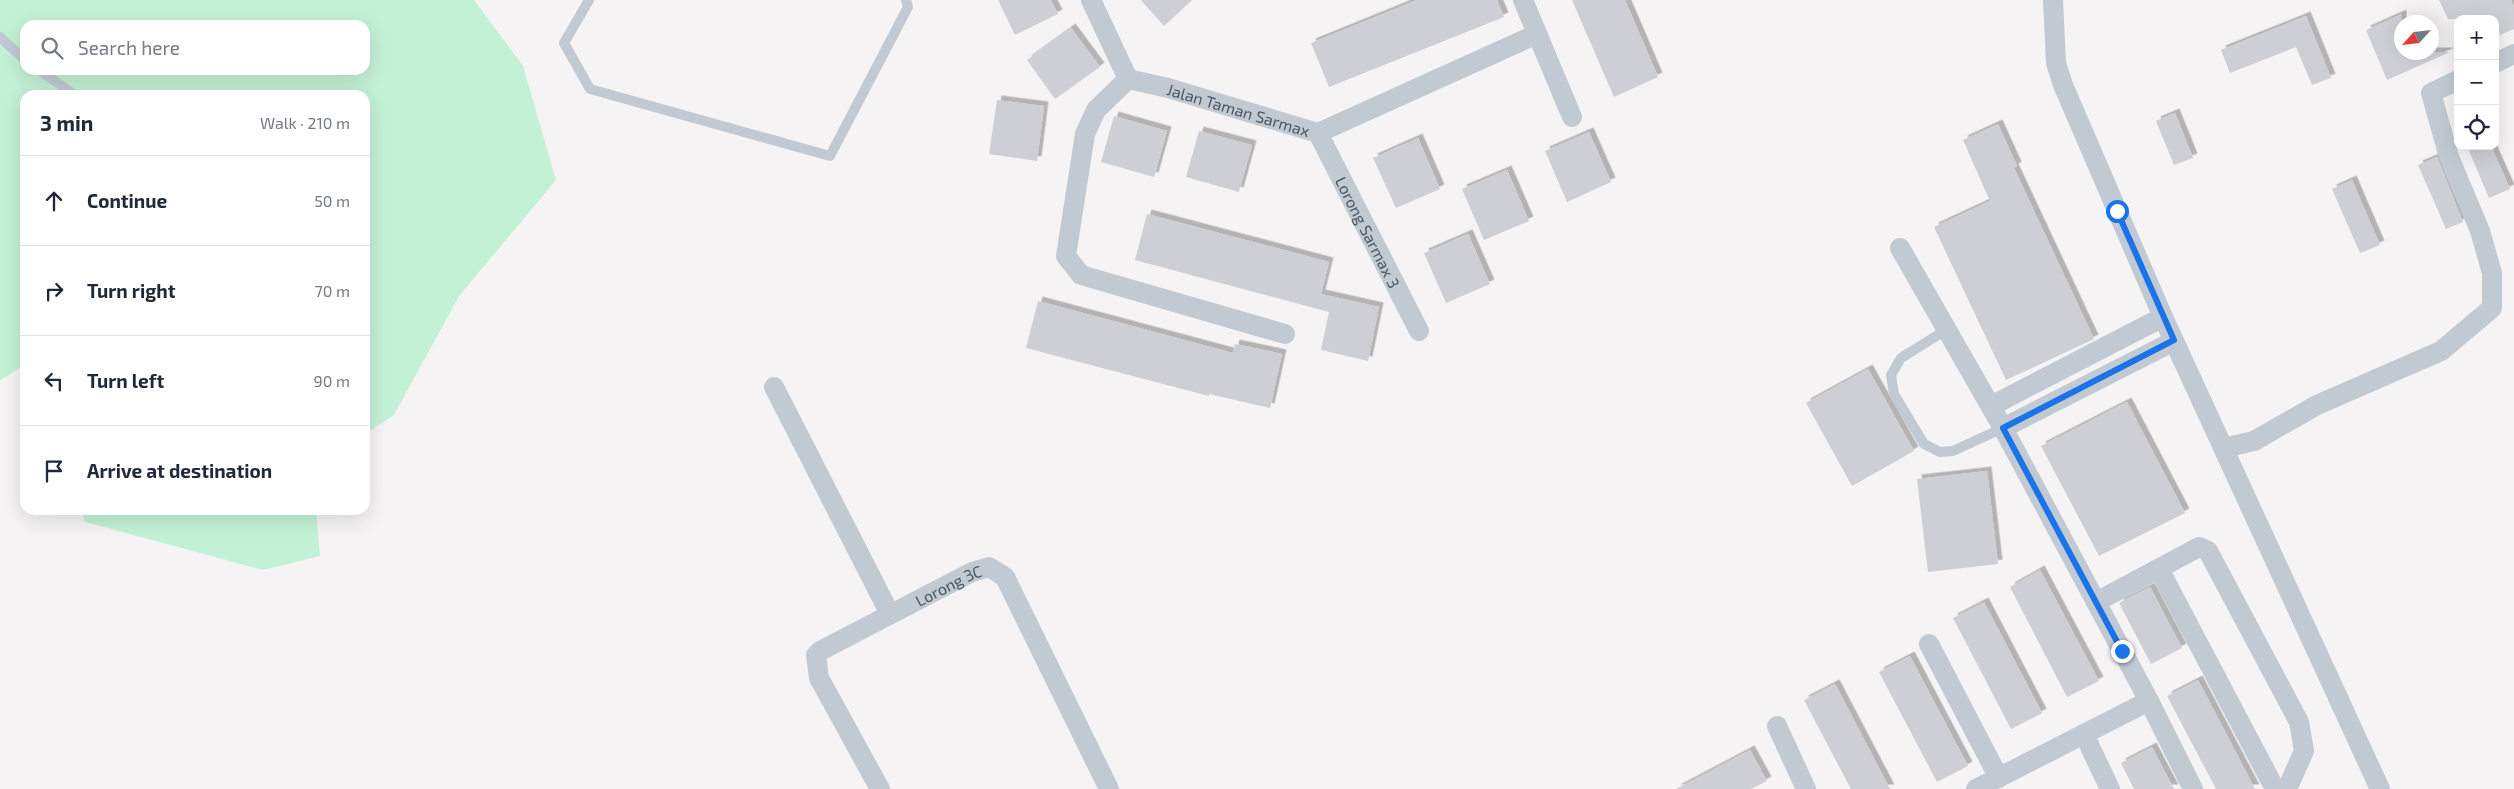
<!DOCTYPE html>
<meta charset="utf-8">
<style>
body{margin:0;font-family:"Exo 2",sans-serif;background:#f2f2f3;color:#1f2937}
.controls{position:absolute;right:15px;top:15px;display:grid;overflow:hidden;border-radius:10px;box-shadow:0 5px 20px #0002}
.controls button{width:45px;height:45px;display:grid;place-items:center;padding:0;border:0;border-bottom:1px solid #e0e1e3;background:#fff;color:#1f2937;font:25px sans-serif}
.compass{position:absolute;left:2394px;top:15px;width:45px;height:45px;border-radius:50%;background:#fff;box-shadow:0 5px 20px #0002;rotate:243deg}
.stop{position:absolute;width:15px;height:15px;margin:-11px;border:4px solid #1a73e8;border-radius:50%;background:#fff}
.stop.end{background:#1a73e8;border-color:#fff;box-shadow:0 1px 5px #0008}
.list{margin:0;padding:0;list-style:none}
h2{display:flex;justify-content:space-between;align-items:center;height:65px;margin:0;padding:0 20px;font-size:21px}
h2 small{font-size:16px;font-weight:400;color:#747a83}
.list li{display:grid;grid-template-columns:32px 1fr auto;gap:15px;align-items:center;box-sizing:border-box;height:90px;padding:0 20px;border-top:1px solid #e0e1e3}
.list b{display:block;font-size:19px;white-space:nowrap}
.list em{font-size:16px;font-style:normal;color:#747a83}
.icon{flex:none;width:28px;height:28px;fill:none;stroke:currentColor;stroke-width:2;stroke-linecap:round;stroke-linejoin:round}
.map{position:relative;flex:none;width:2514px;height:789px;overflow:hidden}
.search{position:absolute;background:#fff;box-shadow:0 5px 20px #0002;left:20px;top:20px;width:350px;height:55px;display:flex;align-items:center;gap:12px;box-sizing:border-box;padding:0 18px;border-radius:15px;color:#747a83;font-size:19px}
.panel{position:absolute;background:#fff;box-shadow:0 5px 20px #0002;left:20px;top:90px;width:350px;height:425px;border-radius:15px}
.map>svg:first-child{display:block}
.green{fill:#c3f1d5;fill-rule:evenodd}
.building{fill:#cdcfd5;filter:url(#shadow)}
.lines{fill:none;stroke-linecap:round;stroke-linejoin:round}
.lane{stroke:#c1cad2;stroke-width:10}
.street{stroke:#c1cad2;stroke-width:20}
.route{stroke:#1a73e8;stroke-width:6}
.labels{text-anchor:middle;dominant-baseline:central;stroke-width:4;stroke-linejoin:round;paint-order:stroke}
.street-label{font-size:16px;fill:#4a5661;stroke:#fff}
</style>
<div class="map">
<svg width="2514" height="789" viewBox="0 0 2514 789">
<defs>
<filter id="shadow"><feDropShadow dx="4.5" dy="-4.5" stdDeviation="0" flood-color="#0004"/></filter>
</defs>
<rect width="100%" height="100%" fill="#f5f3f3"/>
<path class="green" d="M0,0H474L523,66L556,180L459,296L394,415L365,434V95H25V365L0,380ZM25,25H365V70H25Z
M81,510H316L320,556L263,570L85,522Z"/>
<path class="building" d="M998,0H1051L1058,14L1015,35Z
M1141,0H1192L1164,26Z
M1417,0H1497L1504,17L1329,87L1311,43Z
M1572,0H1625L1658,77L1614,97Z
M2439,0H2511L2514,7V29L2500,35L2495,19H2448Z
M2402,14V52H2450L2387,80L2366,30Z
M2306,16L2331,78L2312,85L2296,47L2230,73L2221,50Z
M1071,28L1100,67L1055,99L1027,60Z
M997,100L1044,106L1037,161L989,154Z
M2175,113L2193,158L2174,165L2156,121Z
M1114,116L1167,131L1154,177L1101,162Z
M1998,124L2017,166L2014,168L2094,339L2006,380L1934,227L1990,201L1963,140Z
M1199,131L1252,145L1239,192L1186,177Z
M1589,132L1611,182L1567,202L1545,151Z
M1418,138L1440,189L1396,208L1373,158Z
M2467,146H2491L2510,189L2489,198Z
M2437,157L2463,222L2446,229L2418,165Z
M1507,170L1529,221L1484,240L1462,189Z
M2352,180L2380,245L2360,253L2332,189Z
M1147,214L1329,262L1321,294L1379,307L1368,361L1321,350L1329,312L1135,260Z
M1468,234L1490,284L1446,303L1424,253Z
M1038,301L1233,353L1235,344L1282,354L1270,408L1209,394V396L1026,348Z
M1868,369L1914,451L1852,486L1806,403Z
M2127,402L2185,513L2099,556L2041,446Z
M1987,471L1998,564L1928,572L1917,479Z
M2040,570L2099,681L2067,697L2010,587Z
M2150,587L2182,648L2151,664L2119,603Z
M1984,602L2042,713L2011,729L1953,618Z
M1910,656L1968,766L1937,782L1879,672Z
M2198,680L2255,789H2216L2167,696Z
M1835,684L1890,789H1851L1804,700Z
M2152,747L2174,789H2134L2121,763Z
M1750,750L1767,781L1751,789H1676Z"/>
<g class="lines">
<path class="lane" d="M589,0L564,43L590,89L830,156L908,7L906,0
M0,37L25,60
M39,70L75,95
M1946,330L1901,358L1891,375L1894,394L1924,444L1940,452L1953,451L2003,428"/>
<g class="street">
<path id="s1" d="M1091,0L1128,79L1168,88L1318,133L1537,34"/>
<path d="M1523,0L1572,117"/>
<path d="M2053,0L2056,63L2063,85L2163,317L2380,789"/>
<path d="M2495,63L2514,54"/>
<path d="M1128,79L1096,110L1085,134L1066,256L1081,275L1285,334"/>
<path id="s2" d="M1318,133L1419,331"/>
<path d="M1900,248L2003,428L2149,701L2193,789"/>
<path d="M774,387L890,614"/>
<path d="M1991,406L2163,317"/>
<path d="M2003,428L2174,341"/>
<path d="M2224,448L2254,441L2317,405L2441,351L2492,308V273L2480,231L2449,157L2431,93L2458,80"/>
<path d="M2159,569L2275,789"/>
<path d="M2096,602L2199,547L2208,551L2299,722L2304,751L2287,789"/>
<path d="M1929,644L1999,778"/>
<path d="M1777,726L1806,789"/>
<path d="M2084,734L2110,789"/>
<path id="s3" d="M880,789L819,678L816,655L820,651L972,572L989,567L1005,577L1109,789"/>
<path d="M1976,789L2149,701"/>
</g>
</g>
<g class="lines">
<path class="route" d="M2117,211L2174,340L2003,428L2122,651"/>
</g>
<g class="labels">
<g class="street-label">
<text stroke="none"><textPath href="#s1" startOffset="202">Jalan Taman Sarmax</textPath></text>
<text stroke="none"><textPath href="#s2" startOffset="111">Lorong Sarmax 3</textPath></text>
<text stroke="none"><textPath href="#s3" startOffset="300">Lorong 3C</textPath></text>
</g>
</g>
</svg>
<div class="controls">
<button>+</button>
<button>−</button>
<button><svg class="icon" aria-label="locate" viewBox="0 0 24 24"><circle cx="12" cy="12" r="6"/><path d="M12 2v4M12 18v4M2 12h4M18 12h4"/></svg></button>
</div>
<svg class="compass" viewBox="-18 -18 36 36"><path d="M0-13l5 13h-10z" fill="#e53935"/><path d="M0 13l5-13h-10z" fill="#747a83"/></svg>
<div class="stop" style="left:2117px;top:211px"></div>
<div class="stop end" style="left:2122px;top:651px"></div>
<div class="search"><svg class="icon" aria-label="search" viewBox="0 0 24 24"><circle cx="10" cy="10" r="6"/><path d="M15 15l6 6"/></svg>Search here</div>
<section class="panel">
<h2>3 min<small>Walk · 210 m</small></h2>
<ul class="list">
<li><svg class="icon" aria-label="ahead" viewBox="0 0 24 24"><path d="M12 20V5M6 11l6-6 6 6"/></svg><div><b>Continue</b></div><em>50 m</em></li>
<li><svg class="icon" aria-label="right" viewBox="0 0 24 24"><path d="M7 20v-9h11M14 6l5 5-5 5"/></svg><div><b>Turn right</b></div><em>70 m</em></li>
<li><svg class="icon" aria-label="left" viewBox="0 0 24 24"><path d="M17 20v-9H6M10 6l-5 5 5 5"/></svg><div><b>Turn left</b></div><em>90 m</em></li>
<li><svg class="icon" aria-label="arrive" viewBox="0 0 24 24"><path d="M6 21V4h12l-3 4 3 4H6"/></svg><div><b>Arrive at destination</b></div></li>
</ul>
</section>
</div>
